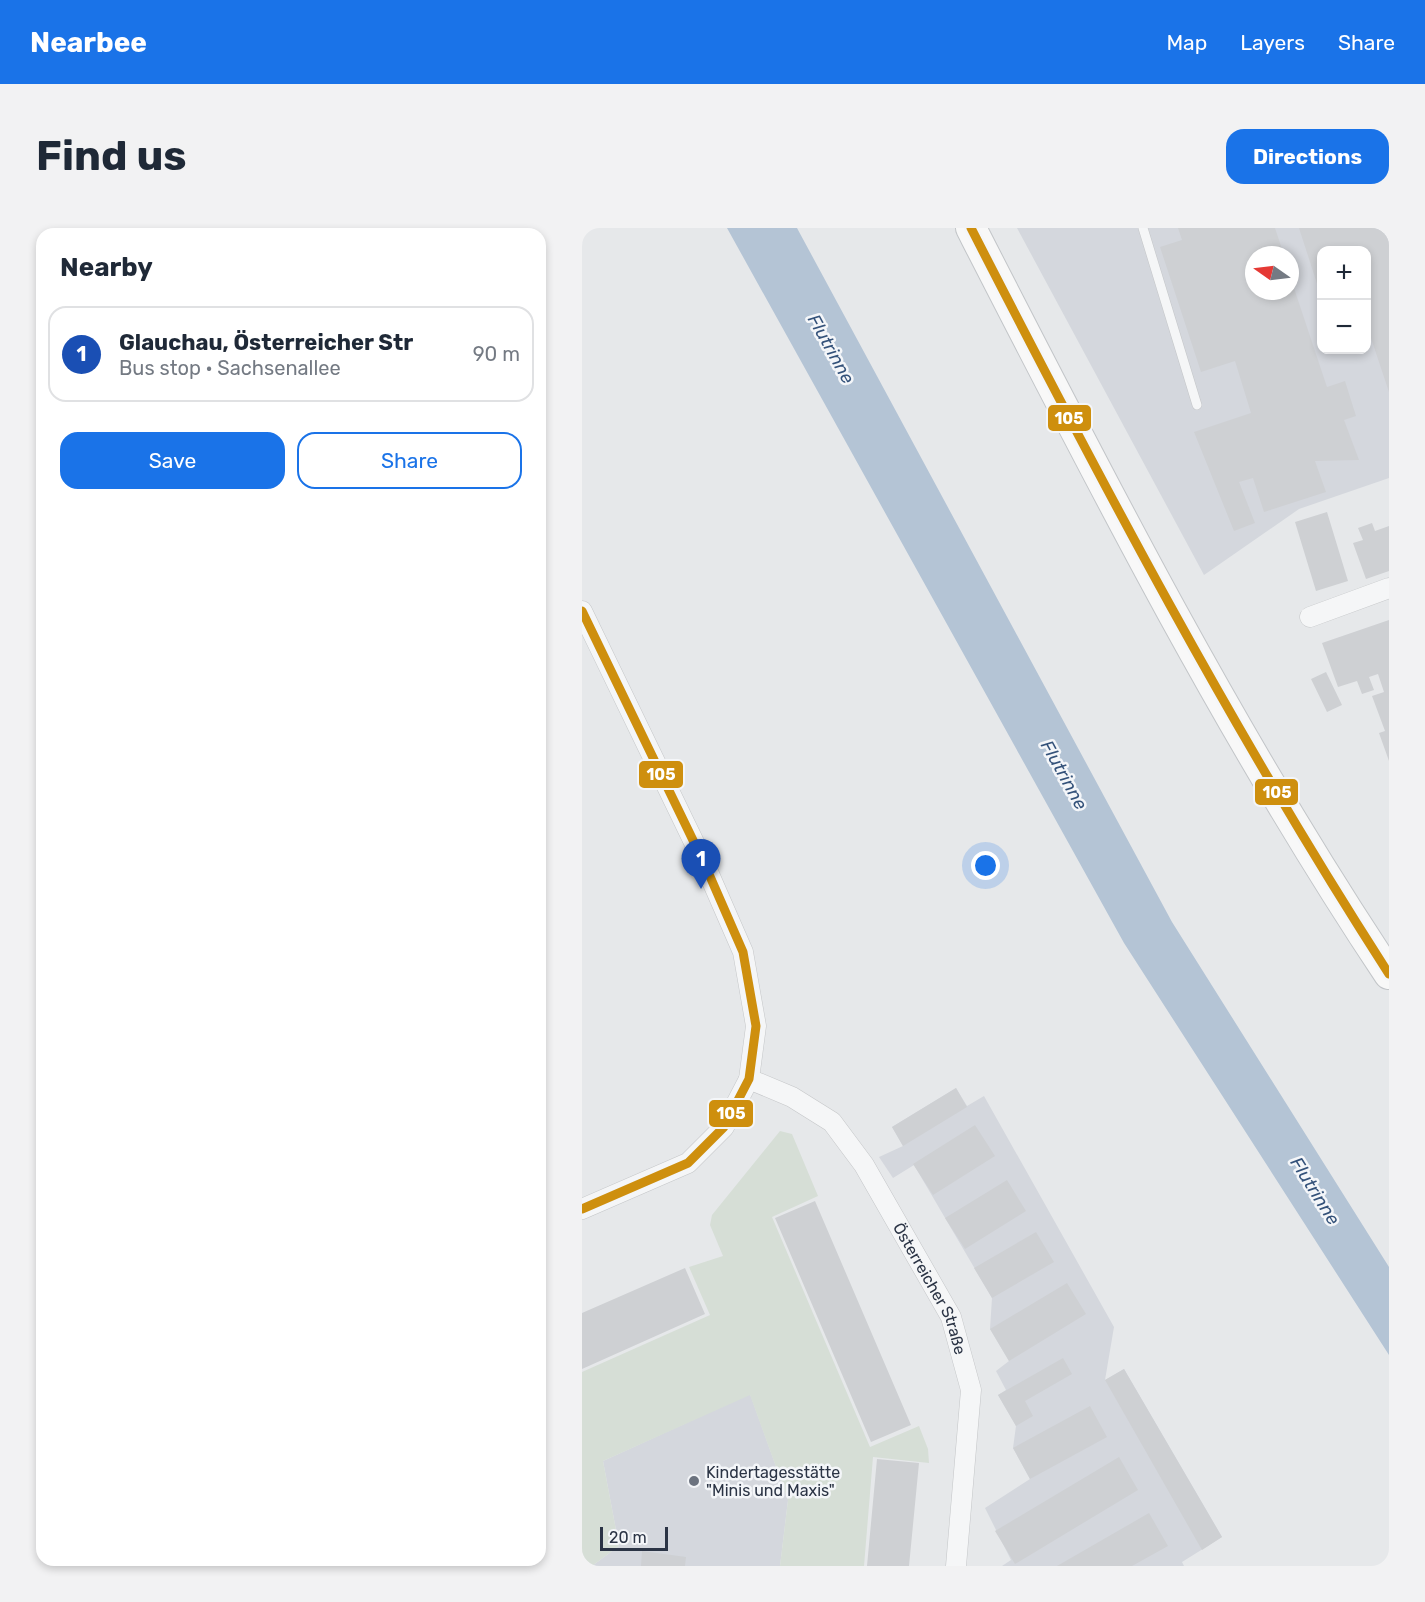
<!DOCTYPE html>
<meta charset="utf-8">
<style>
body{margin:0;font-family:Rubik,sans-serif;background:#f2f2f3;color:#1f2937}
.controls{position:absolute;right:18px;top:18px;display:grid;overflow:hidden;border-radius:12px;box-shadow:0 3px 9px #0003}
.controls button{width:54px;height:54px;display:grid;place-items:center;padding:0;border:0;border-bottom:2px solid #e0e1e3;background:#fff;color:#1f2937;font:30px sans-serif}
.compass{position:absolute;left:663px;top:18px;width:54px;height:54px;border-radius:50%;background:#fff;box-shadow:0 3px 9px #0003;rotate:284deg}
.scale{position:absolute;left:18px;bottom:15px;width:68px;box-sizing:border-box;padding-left:6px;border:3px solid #2b3445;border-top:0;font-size:16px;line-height:21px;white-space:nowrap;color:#2b3445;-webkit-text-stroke:4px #f4f6f9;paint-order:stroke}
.you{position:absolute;left:404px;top:638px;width:21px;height:21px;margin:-15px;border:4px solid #fff;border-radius:50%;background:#1a73e8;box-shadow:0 0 0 9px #1a73e833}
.badge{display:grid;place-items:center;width:39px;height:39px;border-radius:50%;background:#1a73e8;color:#fff;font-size:20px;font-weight:700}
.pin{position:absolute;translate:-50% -50px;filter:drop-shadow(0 2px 3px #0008)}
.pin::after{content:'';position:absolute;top:32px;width:21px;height:18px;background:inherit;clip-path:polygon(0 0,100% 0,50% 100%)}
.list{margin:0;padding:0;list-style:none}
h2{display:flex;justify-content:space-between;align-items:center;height:78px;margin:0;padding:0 24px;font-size:26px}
h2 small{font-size:20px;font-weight:400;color:#747a83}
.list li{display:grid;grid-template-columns:39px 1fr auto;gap:18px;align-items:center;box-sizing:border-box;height:96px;margin:0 12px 12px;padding:0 12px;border:2px solid #e0e1e3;border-radius:18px}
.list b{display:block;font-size:22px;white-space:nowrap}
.list p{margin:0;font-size:20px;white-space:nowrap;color:#747a83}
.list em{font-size:20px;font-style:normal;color:#747a83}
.actions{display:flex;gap:12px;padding:18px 24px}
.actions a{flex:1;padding:14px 0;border:2px solid #1a73e8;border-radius:18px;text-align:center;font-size:21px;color:#1a73e8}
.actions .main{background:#1a73e8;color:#fff}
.map{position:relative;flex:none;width:807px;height:1338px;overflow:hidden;border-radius:18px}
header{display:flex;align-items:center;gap:36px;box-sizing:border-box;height:84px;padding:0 30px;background:#1a73e8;color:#fff}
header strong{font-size:28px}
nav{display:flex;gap:33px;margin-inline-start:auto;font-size:21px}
.intro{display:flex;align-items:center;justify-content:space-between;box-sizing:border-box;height:144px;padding:0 36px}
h1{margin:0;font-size:42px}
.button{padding:15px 27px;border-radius:18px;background:#1a73e8;color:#fff;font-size:21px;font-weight:700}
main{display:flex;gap:36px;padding:0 36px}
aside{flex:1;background:#fff;border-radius:18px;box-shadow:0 3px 9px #0003}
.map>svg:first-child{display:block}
.built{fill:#d4d7dd;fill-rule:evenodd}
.green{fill:#d6ded6}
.water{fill:#b4c4d5}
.building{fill:#ced0d3}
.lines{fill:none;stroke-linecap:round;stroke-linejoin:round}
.service-casing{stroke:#c4c6c8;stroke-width:10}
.minor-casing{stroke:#c4c6c8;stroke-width:21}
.primary-casing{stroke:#c2c5c8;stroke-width:32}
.service{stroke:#f5f6f7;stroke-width:9}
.minor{stroke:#f5f6f7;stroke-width:20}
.primary{stroke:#f8f8f8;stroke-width:30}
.bus-1-casing{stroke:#f4f6f9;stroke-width:14}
.bus-1{stroke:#ce8f0e;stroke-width:9}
.poi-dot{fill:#6c737f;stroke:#f4f6f9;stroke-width:2}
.labels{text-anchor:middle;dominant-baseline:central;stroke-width:5;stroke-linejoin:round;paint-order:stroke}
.street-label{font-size:16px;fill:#2b3445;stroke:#f4f6f9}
.poi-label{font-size:16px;fill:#2b3445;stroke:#f4f6f9;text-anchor:start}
.water-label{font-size:18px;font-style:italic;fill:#34527a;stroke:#f4f6f9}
.line-badge{stroke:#f4f6f9;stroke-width:2}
.badge-label{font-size:16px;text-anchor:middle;font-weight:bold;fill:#fff}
</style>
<header>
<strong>Nearbee</strong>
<nav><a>Map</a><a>Layers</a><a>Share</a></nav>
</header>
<div class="intro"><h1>Find us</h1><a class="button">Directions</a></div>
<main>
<aside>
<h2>Nearby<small></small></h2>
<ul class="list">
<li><span class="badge" style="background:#1a4fb4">1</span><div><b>Glauchau, Österreicher Str</b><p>Bus stop · Sachsenallee</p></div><em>90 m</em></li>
</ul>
<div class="actions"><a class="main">Save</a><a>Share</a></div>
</aside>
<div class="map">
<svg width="807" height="1338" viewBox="0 0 807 1338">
<rect width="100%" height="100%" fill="#e6e8ea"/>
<path class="built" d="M435,0H807V250L717,281L622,347ZM740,22H784V122H740ZM672,27H708V63H672Z
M374,860L385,878L402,868L532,1099L523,1152L542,1141L640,1309L600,1334L602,1338H420L429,1332L403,1280L448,1251L431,1220L434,1198L416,1167L424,1162L414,1143L427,1133L408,1101L410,1070L332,937L311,950L297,929L321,918L310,899Z
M168,1166L206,1272L198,1338H10L37,1318L21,1233Z"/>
<path class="green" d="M198,903L210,906L236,968L190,989L288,1219L337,1198L346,1221L347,1235L291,1229L282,1338H198L206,1272L168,1167L21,1233L37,1318L10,1338H0V1144L128,1087L107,1039L141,1028L128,997L130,987Z"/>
<path class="water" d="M145,0H215L590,694L807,1039V1127L542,715Z"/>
<path class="building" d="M596,0H693L702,27H672V63H708V48L745,159L763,153L774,188L762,192L777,232L733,233L744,264L682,284L671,250L657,254L673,295L652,303L612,204L669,185L653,133L619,144L578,19L600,12Z
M717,0H807V164L789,110L784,111V22H740L739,68Z
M745,284L766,353L734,363L713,294Z
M790,295L793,303L807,298V343L784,351L771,315L781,312L776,300Z
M807,392V533L797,505L803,503L790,468L802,464L796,446L787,449L792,462L780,466L775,453L756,459L740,415Z
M744,444L760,477L745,484L729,451Z
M374,860L385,879L321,918L310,899Z
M393,897L413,928L351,967L331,936Z
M425,952L444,983L383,1021L363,990Z
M233,973L329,1197L289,1214L193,990Z
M454,1004L472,1034L410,1070L392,1040Z
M103,1040L123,1086L0,1141V1085Z
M485,1055L504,1086L427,1133L408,1101Z
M481,1130L490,1146L443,1173L451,1188L434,1198L416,1167Z
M542,1141L640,1309L620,1322L523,1152Z
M508,1178L525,1209L448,1251L431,1220Z
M537,1229L556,1262L433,1336L413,1303Z
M295,1231L337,1235L327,1338H285Z
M567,1285L586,1318L550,1338H475Z
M60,1323L104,1329L103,1338H59Z"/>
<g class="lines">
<defs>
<path id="service" d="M561,0L615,177"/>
<g id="minor">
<path d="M0,383L123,637L161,724L174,798L167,851L142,899L106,935L0,981"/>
<path d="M728,389L807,360"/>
<path id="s1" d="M167,851L210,869L250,894L282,937L369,1089L389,1162L374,1338"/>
</g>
<path id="primary" d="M389,0C519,254 649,509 807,746"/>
</defs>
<use href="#service" class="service-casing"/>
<use href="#minor" class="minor-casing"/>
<use href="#primary" class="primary-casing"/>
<use href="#service" class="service"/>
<use href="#minor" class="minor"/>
<use href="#primary" class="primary"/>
<defs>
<path id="bus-1" d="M389,0C519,254 652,506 807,746
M0,383L123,637L161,724L174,798L167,851L142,899L106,935L0,981"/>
</defs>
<use href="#bus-1" class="bus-1-casing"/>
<use href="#bus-1" class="bus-1"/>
</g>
<circle class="poi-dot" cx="112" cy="1253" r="6"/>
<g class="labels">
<g class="street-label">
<text stroke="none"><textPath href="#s1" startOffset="288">Österreicher Straße</textPath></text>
</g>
<g class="poi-label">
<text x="124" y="1244">Kindertagesstätte<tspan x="124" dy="18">"Minis und Maxis"</tspan></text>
</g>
<g class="water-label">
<text transform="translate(249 121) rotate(61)">Flutrinne</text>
<text transform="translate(482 547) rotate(61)">Flutrinne</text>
<text transform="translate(733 963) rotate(58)">Flutrinne</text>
</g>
</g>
<g class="line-badge">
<rect x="465" y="176" width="45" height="28" rx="6" fill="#ce8f0e"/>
<rect x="56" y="532" width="46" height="29" rx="6" fill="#ce8f0e"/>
<rect x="672" y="550" width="45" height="28" rx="6" fill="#ce8f0e"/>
<rect x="126" y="871" width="46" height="29" rx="6" fill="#ce8f0e"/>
</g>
<g class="badge-label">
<text x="487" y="196">105</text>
<text x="79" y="552">105</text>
<text x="695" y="570">105</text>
<text x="149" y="891">105</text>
</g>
</svg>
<div class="controls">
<button>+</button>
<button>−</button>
</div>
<svg class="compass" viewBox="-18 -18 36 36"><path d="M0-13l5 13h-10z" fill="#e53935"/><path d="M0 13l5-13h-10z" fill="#747a83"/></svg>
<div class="scale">20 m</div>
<div class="you"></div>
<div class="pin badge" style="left:119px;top:661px;background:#1a4fb4">1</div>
</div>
</main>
